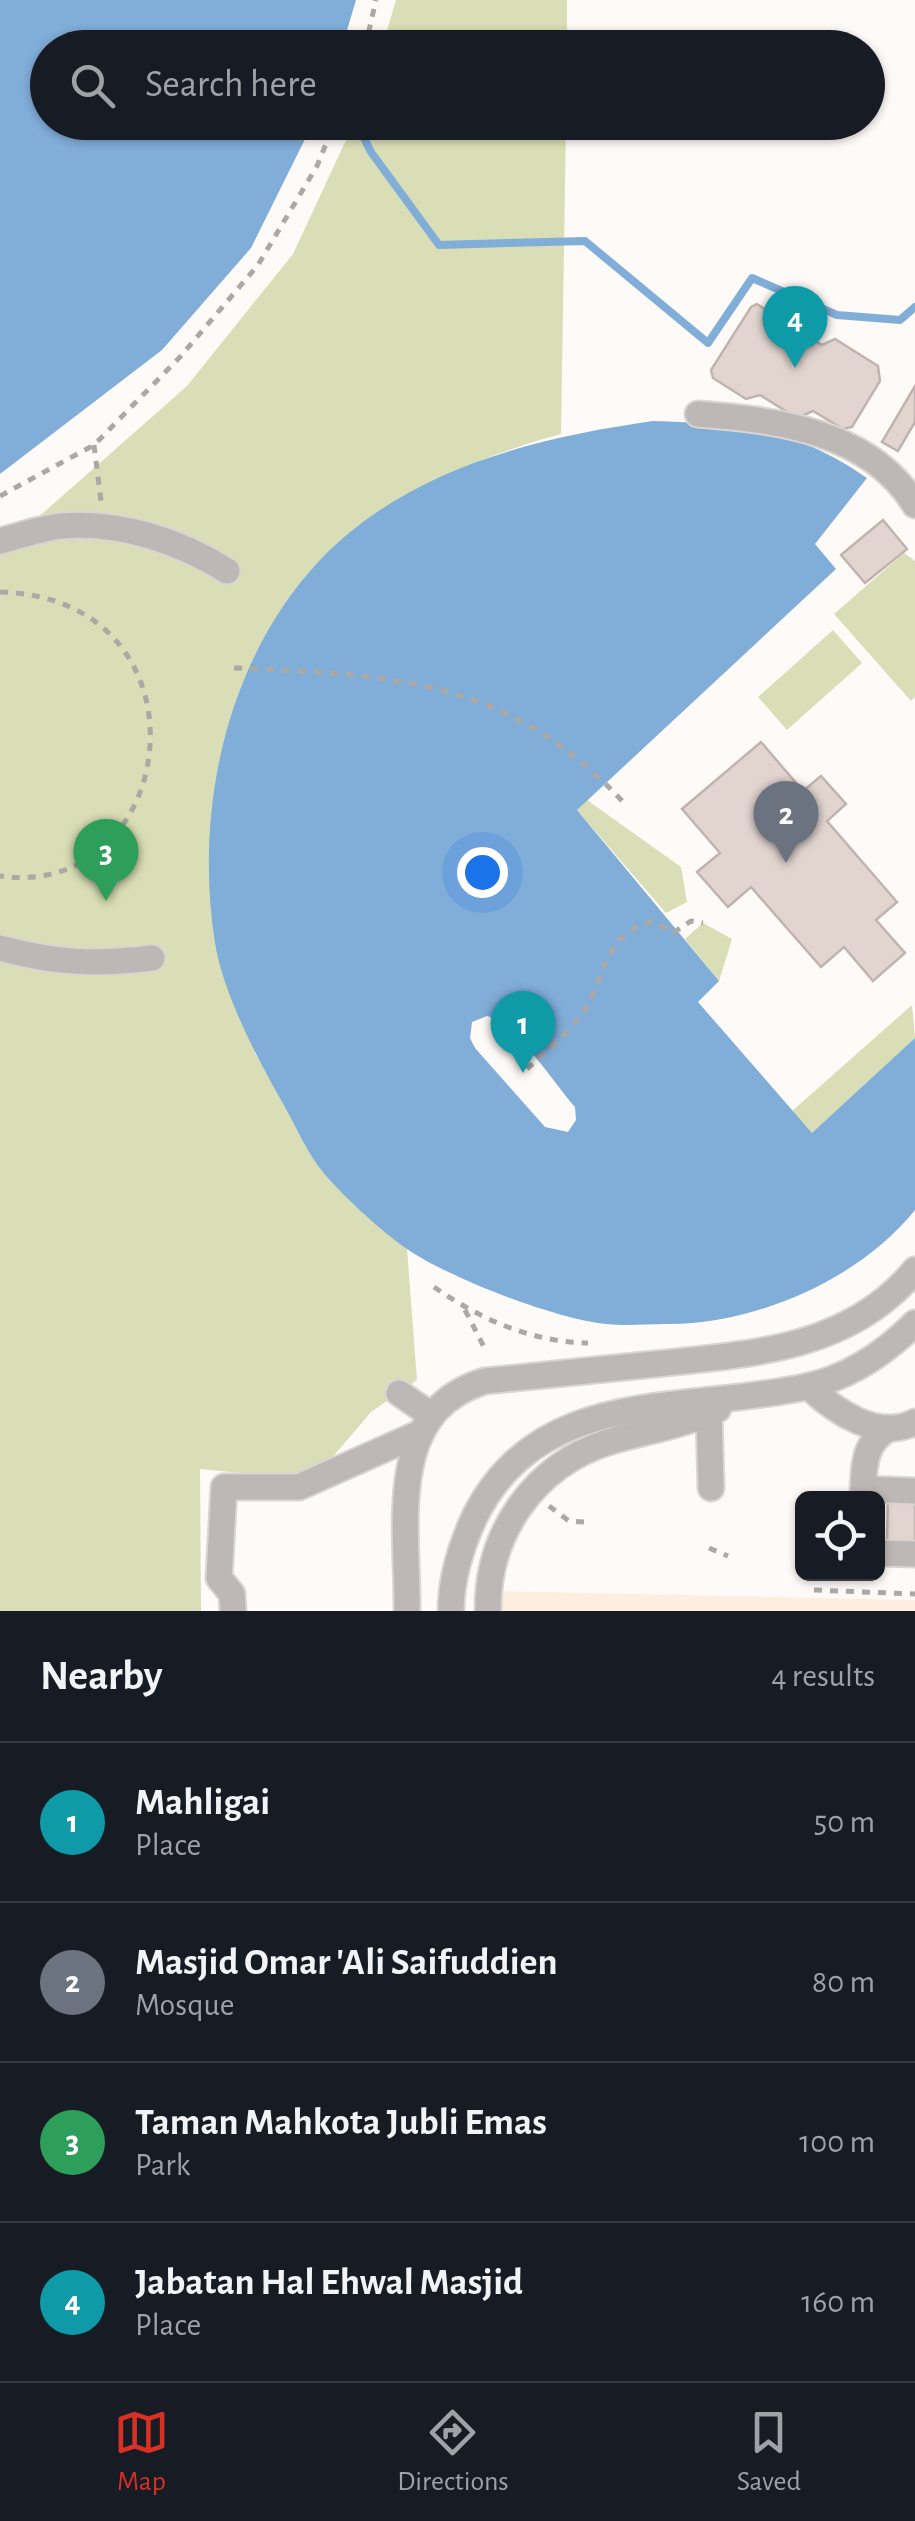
<!DOCTYPE html>
<style>
body{margin:0;font-family:"Alegreya Sans",sans-serif;background:#20242c;color:#f1f3f6}
.controls{position:absolute;right:30px;bottom:30px;display:grid;overflow:hidden;border-radius:15px;box-shadow:0 2px 8px #0004}
.controls button{width:90px;height:90px;display:grid;place-items:center;padding:0;border:0;border-bottom:2px solid #363941;background:#171b24;color:#f1f3f6;font:50px sans-serif}
.you{position:absolute;left:482px;top:872px;width:35px;height:35px;margin:-25px;border:8px solid #fff;border-radius:50%;background:#1a73e8;box-shadow:0 0 0 15px #1a73e833}
.badge{display:grid;place-items:center;width:65px;height:65px;border-radius:50%;background:#d93025;color:#fff;font-size:32px;font-weight:700}
.pin{position:absolute;translate:-50% -82px;filter:drop-shadow(0 2px 5px #0008)}
.pin::after{content:'';position:absolute;top:52px;width:35px;height:30px;background:inherit;clip-path:polygon(0 0,100% 0,50% 100%)}
.list{margin:0;padding:0;list-style:none}
h2{display:flex;justify-content:space-between;align-items:center;height:130px;margin:0;padding:0 40px;font-size:42px}
h2 small{font-size:32px;font-weight:400;color:#9ea1a6}
.list li{display:grid;grid-template-columns:65px 1fr auto;gap:30px;align-items:center;box-sizing:border-box;height:160px;padding:0 40px;border-top:2px solid #363941}
.list b{display:block;font-size:38px;white-space:nowrap}
.list p{margin:0;font-size:32px;white-space:nowrap;color:#9ea1a6}
.list em{font-size:32px;font-style:normal;color:#9ea1a6}
.icon{flex:none;width:55px;height:55px;fill:none;stroke:currentColor;stroke-width:2;stroke-linecap:round;stroke-linejoin:round}
.map{position:relative;flex:none;width:915px;height:1611px;overflow:hidden}
.search{position:absolute;background:#171b24;box-shadow:0 2px 8px #0004;left:30px;right:30px;top:30px;height:110px;display:flex;align-items:center;gap:25px;box-sizing:border-box;padding:0 35px;border-radius:55px;color:#9ea1a6;font-size:38px}
.sheet{height:770px;background:#171b24}
nav{display:flex;justify-content:space-around;align-items:center;box-sizing:border-box;height:140px;border-top:2px solid #363941;background:#171b24;font-size:28px;color:#9ea1a6}
nav a{display:grid;justify-items:center;gap:5px}
nav .on{color:#d93025}
.map>svg:first-child{display:block}
.built{fill:#feeee0}
.green{fill:#d9deb6}
.water{fill:#81add9;fill-rule:evenodd}
.lines{fill:none;stroke-linecap:round;stroke-linejoin:round}
.stream{stroke:#81add9;stroke-width:8}
.building{fill:#e2d5d0;stroke:#c0b4af;stroke-width:2.5}
.minor-casing{stroke:#d9d5d2;stroke-width:29}
.path{stroke:#aca8a5;stroke-width:5;stroke-dasharray:8 8;stroke-linecap:butt}
.minor{stroke:#bdb7b5;stroke-width:25}
</style>
<div class="map">
<svg width="915" height="1611" viewBox="0 0 915 1611">
<rect width="100%" height="100%" fill="#fefaf7"/>
<path class="built" d="M496,1591L915,1600V1611H496Z"/>
<path class="green" d="M396,0H567V47H382Z
M354,123H566L561,434C448,465 360,511 286,603L255,1053L320,1168L407,1249L417,1380L371,1412L313,1480L200,1469L201,1611H0V551L187,386L293,254Z
M904,553L915,561V697L911,701L834,614Z
M833,630L862,663L787,730L758,697Z
M587,800L681,867L687,902L666,913L577,810Z
M703,923L732,939L719,981L685,939Z
M912,1005L915,1038L813,1134L792,1111Z"/>
<path class="water" d="M0,0H356L342,47L48,48V122L313,123L251,248L162,350L0,474Z
M653,421C738,424 796,428 867,478L815,544L836,569L577,810L719,981L698,1002L812,1133L915,1038V1210C859,1280 754,1325 666,1324C647,1324 626,1326 606,1324C556,1319 449,1278 407,1249C382,1232 337,1191 319,1167C304,1147 294,1122 281,1100C256,1056 223,993 215,943C194,810 226,660 320,560C407,469 534,438 653,421ZM487,1016C516,1024 554,1083 575,1107L576,1120L568,1132L545,1127L475,1048L470,1038L472,1022Z"/>
<g class="lines">
<path class="stream" d="M356,122L371,152L439,245L585,241L708,343L752,278L837,315L900,320L915,307"/>
</g>
<path class="building" d="M757,304L822,345L835,339L878,366L880,381L852,427L843,429L813,411L797,418L760,395L746,399L713,378L711,370L751,307Z
M915,386V422L898,451L882,442Z
M883,520L907,549L865,583L841,555Z
M761,742L803,791L821,776L846,804L827,821L897,902L876,920L905,953L873,981L844,947L821,967L751,887L728,907L697,872L720,853L682,809Z
M888,1496L915,1498V1542L887,1541Z"/>
<g class="lines">
<defs>
<path id="minor" d="M698,414C777,420 870,431 915,505
M0,541C20,536 41,528 62,526C119,521 180,541 227,571
M0,948C56,963 94,965 152,958
M809,1387C836,1412 878,1441 915,1422
M399,1393L431,1415
M709,1414L711,1488
M863,1489C864,1463 865,1441 890,1428
M863,1498V1489L915,1491
M878,1553L915,1554
M233,1611L232,1594L219,1578L224,1487H299L418,1434
M407,1611C408,1527 384,1411 485,1381C542,1375 598,1370 655,1364C750,1354 849,1350 915,1270
M451,1611C451,1577 461,1546 475,1516C540,1386 685,1413 805,1387C848,1378 885,1353 915,1323
M488,1611C487,1533 534,1466 608,1442C645,1431 683,1426 718,1409"/>
</defs>
<use href="#minor" class="minor-casing"/>
<path class="path" d="M365,48L376,0
M94,445L101,501
M0,496L94,445L180,357L258,265L317,166L335,122
M0,592C218,598 182,901 0,876
M234,668C394,675 509,678 625,804
M527,1069C545,1052 568,1034 582,1014C607,978 602,932 654,921L673,933L691,921L703,923
M434,1287C480,1319 531,1342 588,1343
M465,1310L484,1347
M549,1506L569,1521L584,1522
M709,1548L728,1556
M814,1590L915,1594"/>
<use href="#minor" class="minor"/>
</g>
</svg>
<div class="controls">
<button><svg class="icon" aria-label="locate" viewBox="0 0 24 24"><circle cx="12" cy="12" r="6"/><path d="M12 2v4M12 18v4M2 12h4M18 12h4"/></svg></button>
</div>
<div class="you"></div>
<div class="pin badge" style="left:523px;top:1073px;background:#0f9aa8">1</div>
<div class="pin badge" style="left:786px;top:863px;background:#6b7280">2</div>
<div class="pin badge" style="left:106px;top:901px;background:#2e9e5b">3</div>
<div class="pin badge" style="left:795px;top:368px;background:#0f9aa8">4</div>
<div class="search"><svg class="icon" aria-label="search" viewBox="0 0 24 24"><circle cx="10" cy="10" r="6"/><path d="M15 15l6 6"/></svg>Search here</div>
</div>
<section class="sheet">
<h2>Nearby<small>4 results</small></h2>
<ul class="list">
<li><span class="badge" style="background:#0f9aa8">1</span><div><b>Mahligai</b><p>Place</p></div><em>50 m</em></li>
<li><span class="badge" style="background:#6b7280">2</span><div><b>Masjid Omar 'Ali Saifuddien</b><p>Mosque</p></div><em>80 m</em></li>
<li><span class="badge" style="background:#2e9e5b">3</span><div><b>Taman Mahkota Jubli Emas</b><p>Park</p></div><em>100 m</em></li>
<li><span class="badge" style="background:#0f9aa8">4</span><div><b>Jabatan Hal Ehwal Masjid</b><p>Place</p></div><em>160 m</em></li>
</ul>
</section>
<nav>
<a class="on"><svg class="icon" aria-label="map" viewBox="0 0 24 24"><path d="M3 6l6-2 6 2 6-2v14l-6 2-6-2-6 2zM9 4v14M15 6v14"/></svg>Map</a>
<a><svg class="icon" aria-label="directions" viewBox="0 0 24 24"><path d="M12 3l9 9-9 9-9-9zM9 14v-3h6M13 9l2 2-2 2"/></svg>Directions</a>
<a><svg class="icon" aria-label="saved" viewBox="0 0 24 24"><path d="M7 4h10v16l-5-4-5 4z"/></svg>Saved</a>
</nav>
